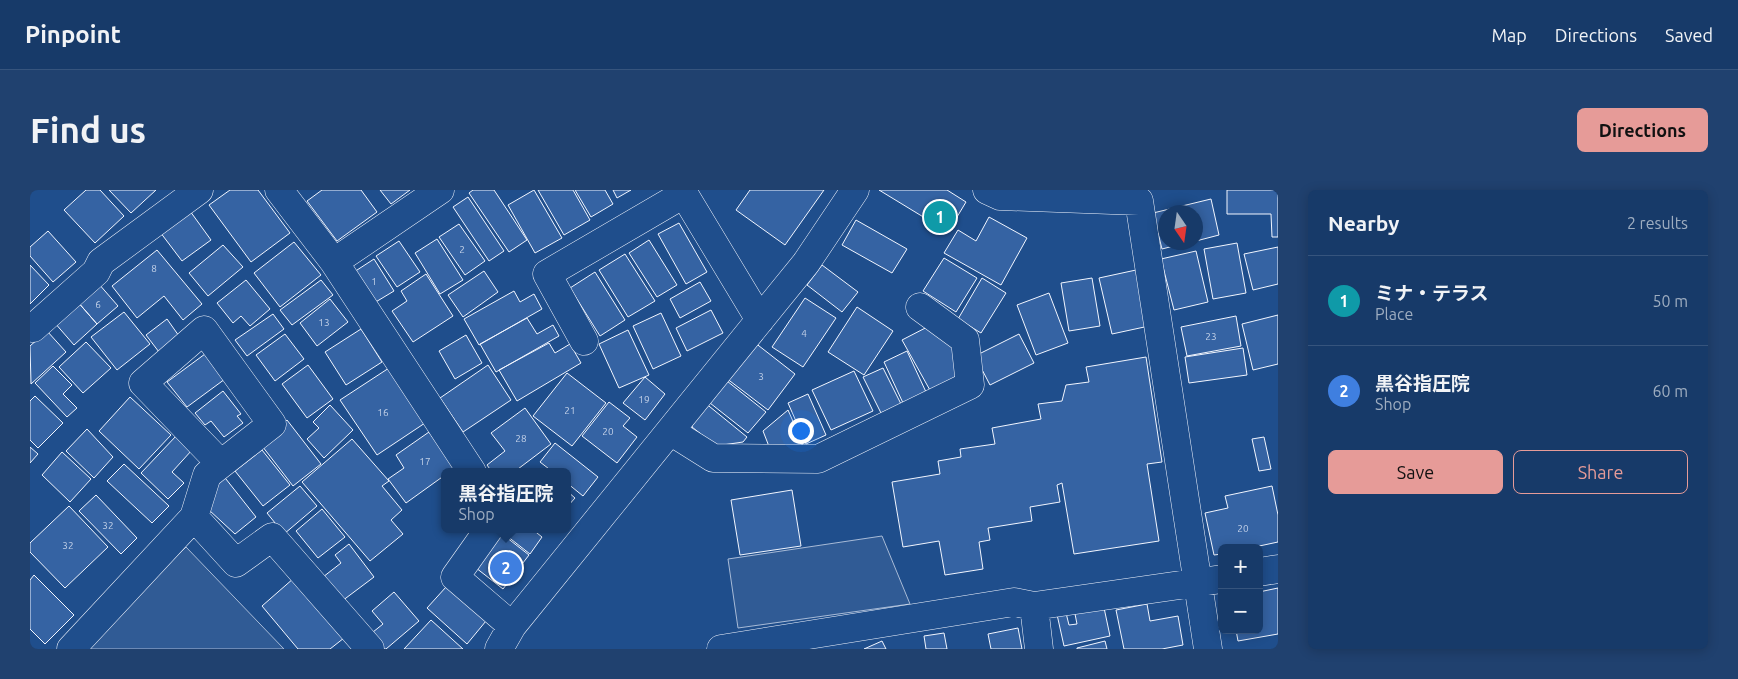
<!DOCTYPE html>
<meta charset="utf-8">
<style>
body{margin:0;font-family:Ubuntu,"Noto Sans JP",sans-serif;background:#20416f;color:#f1f3f6}
.controls{position:absolute;right:15px;bottom:15px;display:grid;overflow:hidden;border-radius:8px;box-shadow:0 2px 12px #0003}
.controls button{width:45px;height:45px;display:grid;place-items:center;padding:0;border:0;border-bottom:1px solid #36547d;background:#173a69;color:#f1f3f6;font:25px sans-serif}
.compass{position:absolute;left:1128px;top:15px;width:45px;height:45px;border-radius:50%;background:#173a69;box-shadow:0 2px 12px #0003;rotate:167deg}
.you{position:absolute;left:770px;top:240px;width:18px;height:18px;margin:-12px;border:4px solid #fff;border-radius:50%;background:#1a73e8;box-shadow:0 0 0 8px #1a73e833}
.badge{display:grid;place-items:center;width:32px;height:32px;border-radius:50%;background:#e69b98;color:#fff;font-size:16px;font-weight:700}
.pin{position:absolute;translate:-50% -50%;border:2px solid #fff;box-shadow:0 1px 5px #0006}
.popup{position:absolute;left:411px;top:278px;width:130px;height:65px;box-sizing:border-box;display:grid;place-content:center;border-radius:8px;background:#173a69;filter:drop-shadow(0 1px 4px #0005);font-size:16px;white-space:nowrap;color:#9eadc0}
.popup b{font-size:19px;color:#f1f3f6}
.popup::after{content:'';position:absolute;left:50%;top:100%;margin-left:-10px;border:10px solid transparent;border-top-color:#173a69}
.list{margin:0;padding:0;list-style:none}
h2{display:flex;justify-content:space-between;align-items:center;height:65px;margin:0;padding:0 20px;font-size:21px}
h2 small{font-size:16px;font-weight:400;color:#9eadc0}
.list li{display:grid;grid-template-columns:32px 1fr auto;gap:15px;align-items:center;box-sizing:border-box;height:90px;padding:0 20px;border-top:1px solid #36547d}
.list b{display:block;font-size:19px;white-space:nowrap}
.list p{margin:0;font-size:16px;white-space:nowrap;color:#9eadc0}
.list em{font-size:16px;font-style:normal;color:#9eadc0}
.actions{display:flex;gap:10px;padding:15px 20px}
.actions a{flex:1;padding:11px 0;border:1px solid #e69b98;border-radius:8px;text-align:center;font-size:18px;color:#e69b98}
.actions .main{background:#e69b98;color:#111}
.map{position:relative;flex:none;width:1248px;height:459px;overflow:hidden;border-radius:8px}
header{display:flex;align-items:center;gap:30px;box-sizing:border-box;height:70px;padding:0 25px;background:#173a69;border-bottom:1px solid #36547d}
header strong{font-size:24px}
nav{display:flex;gap:28px;margin-inline-start:auto;font-size:18px}
.intro{display:flex;align-items:center;justify-content:space-between;box-sizing:border-box;height:120px;padding:0 30px}
h1{margin:0;font-size:35px}
.button{padding:12px 22px;border-radius:8px;background:#e69b98;color:#111;font-size:18px;font-weight:700}
main{display:flex;gap:30px;padding:0 30px}
aside{flex:1;background:#173a69;border-radius:8px;box-shadow:0 2px 12px #0003}
.map>svg:first-child{display:block}
.parking{fill:#305b95;stroke:#a8bbd7}
.building{fill:#3563a3;stroke:#f2f6ff}
.lines{fill:none;stroke-linecap:round;stroke-linejoin:round}
.minor-casing{stroke:#f2f6ff;stroke-width:29}
.minor{stroke:#1f4e8c;stroke-width:28}
.labels{text-anchor:middle;dominant-baseline:central;stroke-width:4;stroke-linejoin:round;paint-order:stroke}
.number-label{font-size:10px;fill:#c3d1e8}
</style>
<header>
<strong>Pinpoint</strong>
<nav><a>Map</a><a>Directions</a><a>Saved</a></nav>
</header>
<div class="intro"><h1>Find us</h1><a class="button">Directions</a></div>
<main>
<div class="map">
<svg width="1248" height="459" viewBox="0 0 1248 459">
<rect width="100%" height="100%" fill="#1f4e8c"/>
<path class="parking" d="M852,346L880,414L708,438L698,369Z
M156,357L254,459H51Z"/>
<path class="building" d="M56,0H70L94,26L65,53L34,20Z
M79,0H126L101,23Z
M200,0H228L260,43L221,72L179,15Z
M292,0H331L347,22L307,51L277,11Z
M350,0H380L361,14Z
M443,0H464L497,50L479,62L439,3Z
M504,0L532,48L505,63L478,15Z
M508,0H543L560,30L534,45Z
M545,0H575L583,14L561,27Z
M583,0H601L587,8Z
M720,0H794L755,55L706,20Z
M849,0H917L936,12L918,42Z
M1197,0H1248V47H1242L1241,24H1197Z
M438,7L474,61L459,71L423,17Z
M1181,9L1189,45L1166,51V22H1136V52H1159L1132,59L1123,23Z
M160,21L181,50L152,71L130,42Z
M959,27L997,48L971,95L914,63L928,40L946,51Z
M826,30L877,59L862,83L812,55Z
M649,33L677,82L656,94L628,44Z
M429,34L455,71L435,85L409,47Z
M18,41L46,72L23,92L0,66V57Z
M407,49L433,90L410,104L385,63Z
M619,50L647,95L627,107L599,63Z
M369,51L390,82L367,97L346,66Z
M264,52L291,85L250,117L224,83Z
M1207,53L1216,103L1183,109L1174,59Z
M193,55L213,77L178,106L159,83Z
M1248,57V94L1223,100L1214,64Z
M127,60L172,114L153,130L134,106L107,128L82,96Z
M1166,61L1178,112L1144,120L1131,69Z
M595,64L625,111L598,127L569,80Z
M914,68L947,88L926,122L893,101Z
M344,69L364,101L344,113L324,82Z
M0,75L19,95L0,114Z
M792,75L828,102L812,122L777,95Z
M1106,80L1119,136L1082,144L1069,88Z
M454,81L468,102L433,127L418,105Z
M565,82L595,130L570,146L540,98Z
M396,84L423,126L383,152L362,121L377,111L371,101Z
M952,88L976,103L951,143L928,129Z
M1062,88L1070,136L1039,141L1031,93Z
M216,90L240,119L220,136L211,126L203,133L187,113Z
M291,90L303,105L262,135L250,120Z
M670,92L681,111L650,128L640,109Z
M68,93L88,116L67,134L47,111Z
M484,101L490,112L504,104L512,119L449,155L434,129Z
M1019,103L1038,153L1006,165L987,115Z
M775,108L806,128L773,177L742,157Z
M300,109L318,132L287,156L270,133Z
M47,111L67,134L44,155L24,132Z
M827,117L863,141L834,185L798,162Z
M681,120L693,143L657,161L646,138Z
M94,122L120,154L87,180L61,147Z
M631,123L651,166L623,179L603,136Z
M243,124L254,139L217,166L205,150Z
M1248,125V174L1223,180L1212,134Z
M1206,126L1211,156L1157,166L1151,137Z
M497,128L507,144L523,135L529,146L466,182L450,154Z
M137,129L149,146L129,162L116,145Z
M905,133L928,156L933,187L901,202L872,150Z
M331,139L352,172L316,195L295,162Z
M598,140L619,185L589,198L569,154Z
M17,141L36,162L1,194L0,156Z
M255,144L274,169L245,191L226,165Z
M989,144L1004,173L960,195L945,166Z
M436,145L452,173L425,189L409,161Z
M56,152L81,178L53,203L29,177Z
M724,152L765,184L738,220L696,188Z
M519,153L525,163L540,154L551,173L487,211L469,180Z
M1213,158L1217,185L1159,193L1155,167Z
M877,161L896,202L873,213L854,172Z
M175,164L195,189L157,217L137,192Z
M1116,167L1132,272L1117,274L1129,351L1044,364L1032,293L1027,295L1030,312L1000,317L1002,331L958,338L960,350L949,352L953,379L915,385L909,351L873,357L862,292L910,284L908,271L931,267L930,259L965,254L962,238L1011,229L1008,214L1032,211L1036,195L1059,192L1056,177Z
M278,175L303,209L277,228L252,194Z
M458,175L481,210L433,242L410,208Z
M23,176L42,195L33,204L47,218L37,227L5,193Z
M359,178L395,233L347,265L310,210Z
M853,178L871,214L851,223L833,187Z
M824,181L843,221L801,240L782,200Z
M537,183L576,213L542,256L503,226Z
M615,187L635,204L615,230L593,213Z
M697,191L736,222L718,243L680,213Z
M193,201L211,224L207,226L213,233L194,247L181,231L175,235L165,223Z
M778,204L796,245L776,254L758,213Z
M5,206L33,233L8,258L0,250V211Z
M100,207L141,245L109,279L69,241Z
M579,212L600,228L593,236L607,247L587,273L552,246Z
M674,212L717,247L713,252L686,256L662,237L663,234L658,230Z
M300,215L323,240L294,268L277,249L289,238L283,232Z
M495,218L521,254L484,282H462L457,275L475,261L461,243Z
M758,220L773,254L759,262L740,259L733,241Z
M257,230L291,274L263,296L229,252Z
M57,239L83,267L64,288L36,261Z
M399,242L425,278L419,282H415V285L376,313L358,289L374,278L366,265Z
M147,245L162,260L142,282L154,293L138,309L111,283Z
M1234,247L1241,279L1229,281L1222,249Z
M322,249L359,291L352,296L372,320L361,330L373,344L340,371L272,292Z
M525,253L568,287L553,306L537,293V282H523L510,272Z
M0,257L8,264L0,273Z
M232,260L260,295L233,316L205,281Z
M32,262L61,289L40,312L12,285Z
M94,274L139,316L122,333L77,291Z
M192,284L226,327L205,344L179,320Z
M270,296L287,316L254,344L237,323Z
M1242,296L1248,325V352L1220,358H1192V364L1184,365L1175,323L1198,318L1195,306Z
M762,300L771,356L710,365L701,310Z
M537,301L545,308L537,317Z
M66,305L107,348L91,364L49,321Z
M39,316L78,357L35,398L0,362V353Z
M292,319L315,347L288,368L266,341Z
M468,339H502L512,347L500,364Z
M467,340L499,365L473,399L441,374Z
M319,354L344,387L312,411L293,387L311,373L305,365Z
M4,385L44,425L15,454L0,439V390Z
M264,388L314,448L300,459H268L232,416Z
M416,397L456,431L437,454L397,418Z
M1248,398V444L1208,451L1206,440H1229V402Z
M364,402L389,431L356,459H349L338,446L353,434L342,421Z
M1073,413L1080,446L1034,456L1026,420L1035,419L1039,435L1047,434L1044,419Z
M1117,414L1120,431L1148,426L1153,455L1132,459H1094L1086,420Z
M401,430L433,459H374Z
M988,438L992,459H961L958,444Z
M914,443L917,459H896L894,446Z
M852,451L856,459H834Z
M1075,451L1077,459H1047V458Z"/>
<g class="lines">
<defs>
<path id="minor" d="M249,0L304,72
M410,0L304,72L442,282
M957,0L970,6L1109,11L1178,459
M3,138L66,82L71,72L169,0
M554,151L517,84L654,4L730,130
M640,241L683,268L788,269L940,195L935,150L890,117
M164,327L206,373L242,347L340,459
M459,339L425,387L482,436
M1229,382L1248,379
M1004,416L1009,459
M41,459L164,327L177,285L242,234L174,140L113,193L191,274
M469,459L482,436L776,73L825,0
M691,459L984,412L1004,416L1192,389"/>
</defs>
<use href="#minor" class="minor-casing"/>
<use href="#minor" class="minor"/>
</g>
<g class="labels">
<g class="number-label">
<text x="432" y="59">2</text>
<text x="124" y="78">8</text>
<text x="344" y="91">1</text>
<text x="68" y="114">6</text>
<text x="294" y="132">13</text>
<text x="774" y="143">4</text>
<text x="1181" y="146">23</text>
<text x="731" y="186">3</text>
<text x="614" y="209">19</text>
<text x="540" y="220">21</text>
<text x="353" y="222">16</text>
<text x="578" y="241">20</text>
<text x="491" y="248">28</text>
<text x="395" y="271">17</text>
<text x="78" y="335">32</text>
<text x="1213" y="338">20</text>
<text x="38" y="355">32</text>
</g>
</g>
</svg>
<div class="controls">
<button>+</button>
<button>−</button>
</div>
<svg class="compass" viewBox="-18 -18 36 36"><path d="M0-13l5 13h-10z" fill="#e53935"/><path d="M0 13l5-13h-10z" fill="#9eadc0"/></svg>
<div class="you"></div>
<div class="pin badge" style="left:910px;top:27px;background:#0f9aa8">1</div>
<div class="pin badge" style="left:476px;top:378px;background:#3f7fe0">2</div>
<div class="popup"><b>黒谷指圧院</b>Shop</div>
</div>
<aside>
<h2>Nearby<small>2 results</small></h2>
<ul class="list">
<li><span class="badge" style="background:#0f9aa8">1</span><div><b>ミナ・テラス</b><p>Place</p></div><em>50 m</em></li>
<li><span class="badge" style="background:#3f7fe0">2</span><div><b>黒谷指圧院</b><p>Shop</p></div><em>60 m</em></li>
</ul>
<div class="actions"><a class="main">Save</a><a>Share</a></div>
</aside>
</main>
